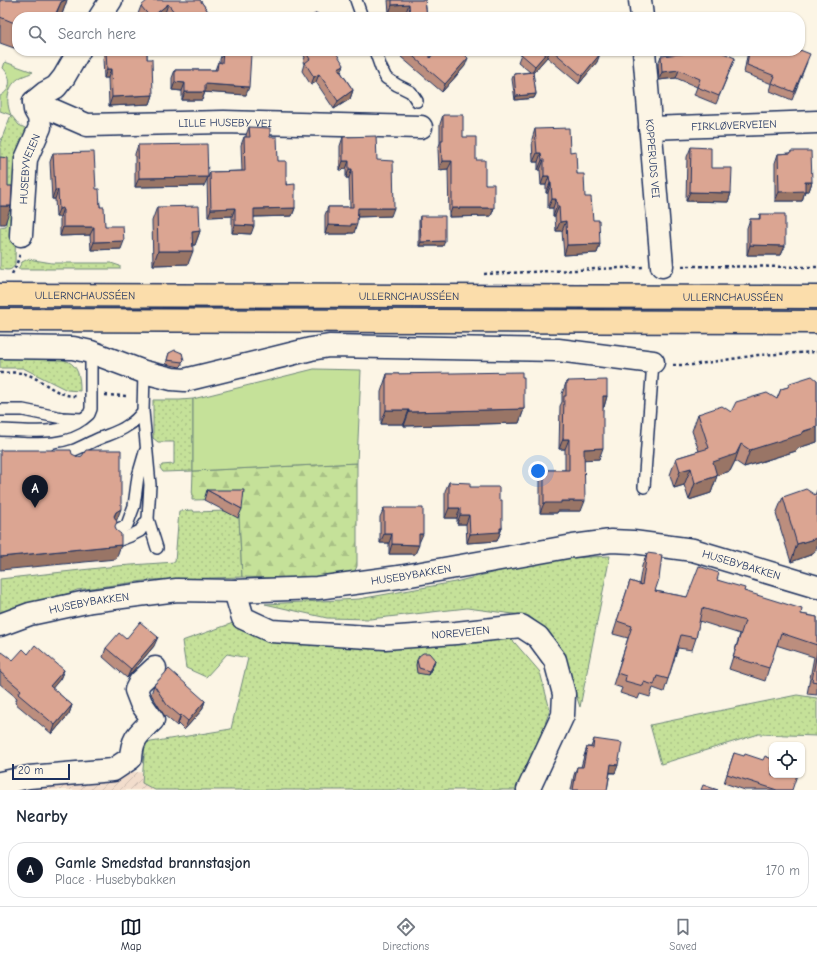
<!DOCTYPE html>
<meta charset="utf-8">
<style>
body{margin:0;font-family:"Comic Neue",sans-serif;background:#f2f2f3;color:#1f2937}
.controls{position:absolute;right:12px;bottom:12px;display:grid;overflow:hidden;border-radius:8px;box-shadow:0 1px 3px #0004}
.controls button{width:36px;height:36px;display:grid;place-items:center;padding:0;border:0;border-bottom:1px solid #e0e1e3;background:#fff;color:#1f2937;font:20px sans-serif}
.scale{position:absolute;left:12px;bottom:10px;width:58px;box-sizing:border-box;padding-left:4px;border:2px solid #1b2f5e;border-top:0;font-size:11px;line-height:14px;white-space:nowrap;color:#1b2f5e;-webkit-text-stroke:3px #fcf5e5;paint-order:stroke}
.you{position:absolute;left:538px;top:471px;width:14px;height:14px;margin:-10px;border:3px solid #fff;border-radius:50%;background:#1a73e8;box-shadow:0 0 0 6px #1a73e833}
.badge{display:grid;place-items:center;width:26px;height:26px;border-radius:50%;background:#111827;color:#fff;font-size:13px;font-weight:700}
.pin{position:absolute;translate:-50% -33px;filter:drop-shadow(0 1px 2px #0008)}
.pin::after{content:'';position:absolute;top:21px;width:14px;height:12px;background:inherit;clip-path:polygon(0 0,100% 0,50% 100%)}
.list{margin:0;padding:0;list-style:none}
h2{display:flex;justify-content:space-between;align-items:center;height:52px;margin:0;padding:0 16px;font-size:17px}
h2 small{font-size:13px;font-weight:400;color:#747a83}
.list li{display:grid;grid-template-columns:26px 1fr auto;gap:12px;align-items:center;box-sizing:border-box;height:56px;margin:0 8px 8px;padding:0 8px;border:1px solid #e0e1e3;border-radius:16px}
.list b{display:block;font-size:15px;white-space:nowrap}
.list p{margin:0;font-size:13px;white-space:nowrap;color:#747a83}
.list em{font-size:13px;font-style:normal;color:#747a83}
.icon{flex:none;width:22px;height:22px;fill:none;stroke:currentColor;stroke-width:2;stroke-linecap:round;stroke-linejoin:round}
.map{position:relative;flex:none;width:817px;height:790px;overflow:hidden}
.search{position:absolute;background:#fff;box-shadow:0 1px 3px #0004;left:12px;right:12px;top:12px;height:44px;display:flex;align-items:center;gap:10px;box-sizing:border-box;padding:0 14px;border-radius:16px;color:#747a83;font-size:15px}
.sheet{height:116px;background:#fff}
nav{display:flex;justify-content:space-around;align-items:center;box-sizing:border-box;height:56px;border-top:1px solid #e0e1e3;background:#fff;font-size:11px;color:#747a83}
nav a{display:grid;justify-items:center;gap:2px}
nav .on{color:#111827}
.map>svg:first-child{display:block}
.industrial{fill:url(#industrial-furrows)}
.grass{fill:url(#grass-dots);stroke:#70887c}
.forest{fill:url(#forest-firs);stroke:#70887c}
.garden{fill:#c5e199;stroke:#70887c}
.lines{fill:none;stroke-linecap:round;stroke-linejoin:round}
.service-casing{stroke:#1b2f5e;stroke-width:14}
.minor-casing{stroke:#1b2f5e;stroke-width:25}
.trunk-casing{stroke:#1b2f5e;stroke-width:25}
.path{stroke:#1b2f5e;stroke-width:2.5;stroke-dasharray:3 3;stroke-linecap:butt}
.service{stroke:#fcf5e5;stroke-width:11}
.minor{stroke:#fcf5e5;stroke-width:22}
.trunk{stroke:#fbddab;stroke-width:22}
.wall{fill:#bc8e7e;stroke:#1b2f5e}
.shaded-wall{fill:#997466;stroke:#1b2f5e}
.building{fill:#dba592;stroke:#1b2f5e}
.labels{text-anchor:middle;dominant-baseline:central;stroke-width:4;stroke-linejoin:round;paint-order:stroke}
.street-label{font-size:11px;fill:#1b2f5e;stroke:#fcf5e5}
</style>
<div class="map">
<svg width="817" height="790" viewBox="0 0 817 790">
<defs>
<pattern id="industrial-furrows" width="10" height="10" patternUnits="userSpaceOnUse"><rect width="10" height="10" fill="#f2ddcc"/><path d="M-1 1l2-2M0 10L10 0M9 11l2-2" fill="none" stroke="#cfbeb2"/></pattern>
<pattern id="grass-dots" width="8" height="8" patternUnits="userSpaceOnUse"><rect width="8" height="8" fill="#c5e199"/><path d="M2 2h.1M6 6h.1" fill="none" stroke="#a9c186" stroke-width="1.8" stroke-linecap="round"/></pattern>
<pattern id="forest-firs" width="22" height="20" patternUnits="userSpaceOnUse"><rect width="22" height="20" fill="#c5e199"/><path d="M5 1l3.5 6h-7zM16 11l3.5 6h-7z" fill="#a9c186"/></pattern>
</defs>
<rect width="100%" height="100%" fill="#fcf5e5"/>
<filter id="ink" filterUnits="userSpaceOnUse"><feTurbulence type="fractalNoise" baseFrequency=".025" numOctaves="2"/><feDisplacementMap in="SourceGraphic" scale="8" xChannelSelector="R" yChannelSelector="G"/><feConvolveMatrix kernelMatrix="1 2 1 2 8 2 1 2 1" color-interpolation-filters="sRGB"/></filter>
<g filter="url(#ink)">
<path class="industrial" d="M131,772L244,775L277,790H0L43,779Z"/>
<path class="grass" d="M11,115L19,125L27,129L16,207L15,264C12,272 7,270 0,269V227L6,226L7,206L0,160V143Z
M28,259L52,263H111L120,266V269H18L22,262Z
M0,356C12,356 25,356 37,357C64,358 81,358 80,391L67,390L23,368H0Z
M193,399V471L163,472L160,468L162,465L174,464V442H158L153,438V400H180Z
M193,510L194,512L226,511L239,516L242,577L151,580L77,590L62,596L28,604L0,613V579L117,566L175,562L179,511Z
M610,556L580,707L563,656L546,630L529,616L467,608L370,619L327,618L265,604L359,599L455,582L548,559Z
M236,622L509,636L540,672L550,710L528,770L516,790H155L142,783L145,743L231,729L248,658L227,654L206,677L186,668L182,641Z
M797,695L817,698V736L759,734L661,764L650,725Z"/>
<path class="forest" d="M357,463V566L354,573L298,579L242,577L239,516L241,499L192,500L193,471Z"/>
<path class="garden" d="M5,62L33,72C30,74 25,75 21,77C7,85 5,101 11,115L0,111V96C12,90 12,77 3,68Z
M314,369L361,370L357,463L193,471V399Z"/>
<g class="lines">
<defs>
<path id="service" d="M356,0L362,17
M375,51L381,68L386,78L397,85L411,92L417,101
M0,410H23L62,418L83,419L89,414L91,409V352
M0,430C28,430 59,437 83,419
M57,454C73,453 84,445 98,439C107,435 119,432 127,426C134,422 139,417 143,411L144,372
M644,487L653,362
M148,519L157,548
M116,530L127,525L134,506L138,476L145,452
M117,541L130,536L140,531L148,519L150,485L143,411"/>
<g id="minor">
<path d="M640,0L642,17"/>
<path d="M100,17L111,0"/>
<path id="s1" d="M644,51L662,266"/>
<path id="s2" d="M34,102L87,125L224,122L421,127"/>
<path id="s3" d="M650,128L817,122"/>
<path id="s4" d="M21,235L26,159L40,127L39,117L35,110L34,102L45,93L56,87L64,77L79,51"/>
<path d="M0,347L73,348L91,352L144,372L172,379L185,380L311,349L329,346L558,350L653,362"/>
<path id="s5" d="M235,591L243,618L271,631L385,638L456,633L521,626L538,637L555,660L564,694L563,715L528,790"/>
<path id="s6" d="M0,625L30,614L91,601L177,590L235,591L317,588L399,577L573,546L611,541L633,542L693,550L817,587"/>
<path d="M0,783L29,777L113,770L131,758C132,737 139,734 153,720L141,703L136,690L140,682L155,668"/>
</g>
<g id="trunk">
<path id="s7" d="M0,295L817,297"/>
<path d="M0,320L817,322"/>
</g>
</defs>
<use href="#service" class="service-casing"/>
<use href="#minor" class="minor-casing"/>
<use href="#trunk" class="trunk-casing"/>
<path class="path" d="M682,266L817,267
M12,274L16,266L20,254
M484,274L643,267
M673,365H692L758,355L817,352
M0,373C7,373 15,372 22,373C41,377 56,397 76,396
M105,395L128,396"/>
<use href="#service" class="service"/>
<use href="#minor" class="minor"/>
<use href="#trunk" class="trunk"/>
</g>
<path class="wall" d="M0,0H67L61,17H17V47L14,48L0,43Z
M200,0L212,17H168L165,13L160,17H140L138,14L141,6Z
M388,0H425L427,17H406V12L389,13Z
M37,51H47L43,53Z
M105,51H147V59L153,95L150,104L109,106L108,78H104L103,59Z
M223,51L246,95L205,92L202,100H182V91L172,90V78L175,70H215L218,62H220V59Z
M300,51H335L341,72L353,90L350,99L334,109L316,82L311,85L302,71L304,64L303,62L305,57Z
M400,51H430V58L465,66L442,92L401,57L402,56L399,54Z
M523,51H597V62L579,84L547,57L533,73L536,94L534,98L515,100L512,79L514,74L530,72L518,62L521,54Z
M748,51H800L807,62L792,100L770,91L772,84L744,73Z
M661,56L735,58L716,104L694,95L697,87L676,78L659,80L658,64Z
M443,115L463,137L476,160L494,208L491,216L449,217L448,169L439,170L438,149L440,143V124Z
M249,127L270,137L278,161L295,208L292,216L254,217L251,234L232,233V216L208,217L207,180L210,172L242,171L241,145L244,137H246V135Z
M535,129L570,152L600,244L597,253L564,255L562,231H556L555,216H553V208H548V193H546V185H541L540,170H538V162H533L532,139Z
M343,137L377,160L391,216L357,217L354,233H348V234H325V215L328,207H350L349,178H346V169L340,170V146Z
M138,145L204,186L135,187V154Z
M691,147L711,168L731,193L728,202L686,201L687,157Z
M791,151L812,182L809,191H805L802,201H775V163L778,154L791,153Z
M53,153L96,189L105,226L121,249L91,250L90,235L60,236V217H56L55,199H52L50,162Z
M157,207L200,231L195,245H192L188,264L153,265L152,221Z
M760,214L785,246L781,255H747V228L750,219H759Z
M420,216L443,246H419V221Z
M169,353H182V365L180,367L166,364Z
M387,374L522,377L524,409L519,423L404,426V424H381V392Z
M817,380V442L798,448L796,451L744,467L735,461L730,471L717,475L711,493L689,500L684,485L674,488L670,475L676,458L699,451L692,431L698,414L731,412L777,399L781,389Z
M568,381L607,396L604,407H603L599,459H584L581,511H558L557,513H540V480L544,470H565V449H559L560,406L562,402V394L566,383H567Z
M449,482L470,487L499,500L502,528L497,541L467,543L466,524H457V518H445V491Z
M207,490L242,509L238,518L204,500Z
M815,495L813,554L791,562L776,514L783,497Z
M384,508L419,543L415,554H389V543H380V517Z
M647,553L655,591L687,597L717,580L801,614L817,617V695L807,694L814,657L776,645L765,681L729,669L740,634L699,621L696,638L692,650L678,648L668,679L664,692L653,688L650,697L640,694L638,699L620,693L622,688L613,685L628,638L613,634L630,581L639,584L642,566Z
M126,639L154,646L127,678L103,657L106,648Z
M28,654L64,670L60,679L52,688L72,705L69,714L52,734L15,703L17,698L0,684V655L13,660Z
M417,660L434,664L428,675L417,673L416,665Z
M154,685L205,701L202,710L184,730L178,724L177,726L164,715L151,694Z
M594,739L618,765L615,773H610L607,790H571L574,775L577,767H581L584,756L587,747H591Z
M734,753L792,790H745L724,783Z"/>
<path class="shaded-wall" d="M65,0H67L61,17H55L61,2Z
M168,4L165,13L160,17H152Z
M409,4L406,12L389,13L392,5Z
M17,40V47L14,48Z
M548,51H550L547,57L532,74L535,66Z
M600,54L597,62L579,84L582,76Z
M468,58L465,66L442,92L445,84Z
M344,65L341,73L338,68Z
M107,69H111L108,78H104Z
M679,70L676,78L659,80L662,72Z
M319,74L316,82L311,85L314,77Z
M175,82L185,83L182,91L172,90Z
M205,84L249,87L246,95L202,92Z
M353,90L350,99L334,109L338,101Z
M185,92H205L202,100H182Z
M536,94L534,98L515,100L516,96Z
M153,95L150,104L109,106L112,97Z
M537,153H541L538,162H533Z
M542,160H544L540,170H538Z
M343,161H349L346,169L340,170Z
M442,161H452L448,169L439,170Z
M349,169H352L349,178H346Z
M544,176H549L546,185H541Z
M208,177L204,186L135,187L139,178Z
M805,182H812L809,191H805L802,201H775L779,192Z
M550,183H551L548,193H546Z
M55,190H58L55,199H52Z
M690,192L731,193L728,202L686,201Z
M552,199H556L553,208H548Z
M0,206H11L5,224H0Z
M557,206H559L555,216H553Z
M63,208L60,217H56L59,209Z
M235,208L232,216L208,217L211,209Z
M295,208L292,216L251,217L254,209Z
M358,208H394L391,216L354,217Z
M452,208H494L491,216L449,217Z
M566,221L562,231H556L560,222Z
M351,224H357L354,233H348V234H325L328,225Z
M235,225L254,226L251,234L232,233Z
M63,227H94L90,235L60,236Z
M200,231L195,245H187L192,232Z
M124,241L121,249L91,250L94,242Z
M445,241L443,246H419L421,242Z
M600,244L597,253L564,255L567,245Z
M750,245L785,246L781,255H747Z
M158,251H193L188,264L153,265Z
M603,396H607L604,407H599Z
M524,409L519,423L404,426L409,412Z
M386,410H409L404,424H381Z
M817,427V442L798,448L796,451L744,467L750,450Z
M563,439H569L565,449H559Z
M741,444L735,461L730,471L706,479L713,462Z
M603,448L599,459L580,460L584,449Z
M691,468L684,485L674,488L680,471Z
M717,476L711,493L689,500L695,483Z
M561,501H585L581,511H558L557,513H540L544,503Z
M449,508H460L457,518H445Z
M121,509L116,522L111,526L116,512Z
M460,515H469L466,524H457Z
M500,528H502L497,541L467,543L470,534Z
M384,534H392L389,543H380Z
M419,534H423L419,543H415Z
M817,538V548L813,554L791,562L797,544Z
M392,544L419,545L415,554H389Z
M121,545L116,559L0,570V557Z
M158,637L154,646L127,678L131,669Z
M435,660L434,664L428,675L429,671Z
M64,670L60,679L47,695L50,686Z
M205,701L202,710L184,730L188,721Z
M72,705L69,714L52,734L55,725Z
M181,715L178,724L177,726L180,716Z
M611,764L618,765L615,773L608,772Z"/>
<path class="building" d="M0,0H65L61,2L56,13L58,17H17V24L0,17Z
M148,0H200L212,17H178L168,4L152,17H150L141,6Z
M392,0H425L427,17H410L409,4L392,5Z
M317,13L320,17H310Z
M800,50L810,54L794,92L772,83L775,76L747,65L749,51H800Z
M106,51H147V59H152L153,95L112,97L111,69H107Z
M223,51L248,53V54H251L249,87L205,84V92H185V83L175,82V70H217L218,62L222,63Z
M309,51H335L344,65L338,68L353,90L338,101L319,74L314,77L305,63L310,59L306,53Z
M407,51H430V58L436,51H461L468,58L445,84Z
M523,51H548L535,66L521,54Z
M553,51H597L600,54L582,76Z
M699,51H719L735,58L719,96L697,87L700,79L679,70L662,72L661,56L699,52Z
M533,72L536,94L516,96L514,74Z
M443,115H463V137H476V160H485V184H494V208H452V161H442L441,140H443Z
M249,127L270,128V137H277L278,161H286V185L295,184V208L254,209V226L235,225V208L211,209L210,172L245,171L244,137H250Z
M569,128L570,152L576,151L577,174H584L585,197H591L593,220H599L600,244L567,245L566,221L560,222L559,206H557L556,199H552L551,183H550L549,176H544V160H542L541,153H537L535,129Z
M376,136L377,160L393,161L394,208H358L357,224H351V226L328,225V207H353L352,169H349V161H343V137Z
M207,144L208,177L139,178L138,145Z
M691,147L711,148V168H732L731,193L690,192Z
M791,151H811L812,182H805V191L779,192L778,154L791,153Z
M94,152L96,189H99L100,207H104L105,226H123L124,241L94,242V227H63V208L59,209L58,190H55L53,153Z
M0,157L8,158V186H12L11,206H0Z
M199,206L200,231L192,232L193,251H158L157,207Z
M760,214H785V246L750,245V219H760Z
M420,216H445V241L421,242Z
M175,350L182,353L184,360L182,362L167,360L169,353Z
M522,372V377H524V409L409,412V410H386V378H387V374Z
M812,376L817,380V427L804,431L802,434L750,450L741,444L736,454L713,462L717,476L695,483L691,468L680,471L676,458L709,448L698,414L722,406L731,412L736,402L767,393L777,399L781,389L788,387L790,383Z
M607,380V396H603V448L584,449L585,501H561V503H544V470H569V439H563L564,396H566V383H568V381Z
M0,450H71L72,454L78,457L82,456L86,450H121V509L116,512L114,516L117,522L115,526L116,530L121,534V545L0,557Z
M449,482L470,483V487H499V500H502V528H500V532L470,534L469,515H460V508H449Z
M806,489L815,495L817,490V538L797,544L783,497Z
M207,490H244L242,509Z
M384,508H423V534H419V545L392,544V534H384Z
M647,553L662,555L659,579L655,591L687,597L699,566L719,573L717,580L745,588L744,591L802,609L801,614L817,617V645L781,633L769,668L733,657L745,621L702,608L696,638L681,635L668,679L657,676L654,685L644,682L643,686L625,681L626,676L617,673L632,626L617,621L630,581L642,585Z
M140,622L158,637L131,669L106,648L119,633L126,639Z
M35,645L64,670L50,686L72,705L55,725L18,694L21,690L0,672V655L2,652L13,660L23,649L28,654Z
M817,651V682L812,681Z
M423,653H429L435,660L429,671L419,668L417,660L419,656Z
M169,669L205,701L188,721L181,715L180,716L167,705L154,685Z
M594,739L622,743L618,765L611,764L607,790H573L577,767H583L587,747L593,748Z
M734,753L744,756L745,754L763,760L765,756L772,759V775H797L792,790H777L727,774Z
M703,785L718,790H701Z"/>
</g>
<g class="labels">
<g class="street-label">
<text stroke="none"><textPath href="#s2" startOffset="196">LILLE HUSEBY VEI</textPath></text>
<text stroke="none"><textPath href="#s3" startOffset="84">FIRKLØVERVEIEN</textPath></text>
<text stroke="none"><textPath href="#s1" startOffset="108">KOPPERUDS VEI</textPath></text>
<text stroke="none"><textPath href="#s4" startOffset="67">HUSEBYVEIEN</textPath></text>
<text stroke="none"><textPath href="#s7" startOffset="85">ULLERNCHAUSSÉEN</textPath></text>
<text stroke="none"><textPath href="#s7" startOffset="409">ULLERNCHAUSSÉEN</textPath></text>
<text stroke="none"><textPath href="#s7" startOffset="733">ULLERNCHAUSSÉEN</textPath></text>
<text stroke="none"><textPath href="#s6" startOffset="752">HUSEBYBAKKEN</textPath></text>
<text stroke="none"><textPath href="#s6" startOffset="416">HUSEBYBAKKEN</textPath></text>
<text stroke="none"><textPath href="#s6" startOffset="92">HUSEBYBAKKEN</textPath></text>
<text stroke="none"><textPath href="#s5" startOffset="249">NOREVEIEN</textPath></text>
</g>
</g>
</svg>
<div class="controls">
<button><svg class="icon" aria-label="locate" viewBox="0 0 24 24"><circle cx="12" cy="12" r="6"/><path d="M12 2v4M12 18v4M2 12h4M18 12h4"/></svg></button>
</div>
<div class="scale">20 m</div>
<div class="you"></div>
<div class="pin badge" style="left:35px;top:508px">A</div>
<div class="search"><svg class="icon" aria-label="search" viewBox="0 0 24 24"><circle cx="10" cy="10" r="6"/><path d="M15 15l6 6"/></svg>Search here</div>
</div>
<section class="sheet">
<h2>Nearby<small></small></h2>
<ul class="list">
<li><span class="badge">A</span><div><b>Gamle Smedstad brannstasjon</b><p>Place · Husebybakken</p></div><em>170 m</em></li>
</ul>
</section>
<nav>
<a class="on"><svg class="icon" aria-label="map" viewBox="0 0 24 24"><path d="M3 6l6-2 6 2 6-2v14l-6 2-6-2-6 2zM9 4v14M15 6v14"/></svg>Map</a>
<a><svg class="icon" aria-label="directions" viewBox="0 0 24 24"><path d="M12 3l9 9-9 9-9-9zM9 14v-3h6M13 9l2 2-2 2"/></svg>Directions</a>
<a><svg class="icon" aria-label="saved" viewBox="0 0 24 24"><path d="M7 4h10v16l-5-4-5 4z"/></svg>Saved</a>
</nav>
